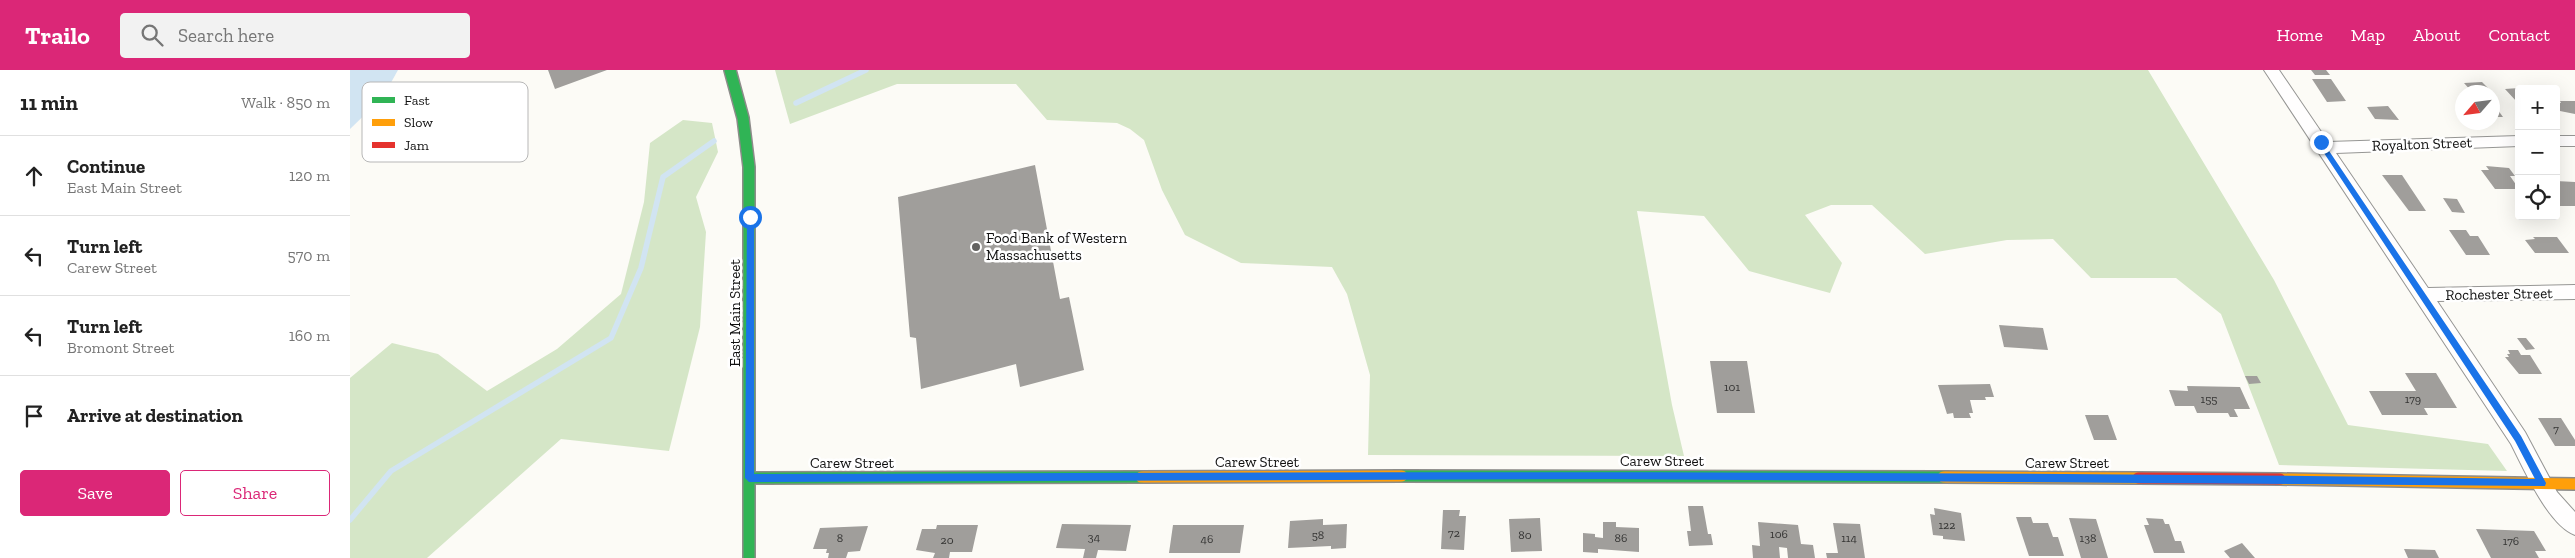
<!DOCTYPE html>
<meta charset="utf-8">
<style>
body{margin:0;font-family:"Zilla Slab",serif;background:#f2f2f2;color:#222}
.controls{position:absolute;right:15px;top:15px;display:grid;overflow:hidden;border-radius:5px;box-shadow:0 5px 20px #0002}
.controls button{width:45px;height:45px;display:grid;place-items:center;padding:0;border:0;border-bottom:1px solid #e0e0e0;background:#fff;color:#222;font:25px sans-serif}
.compass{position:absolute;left:2105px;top:15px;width:45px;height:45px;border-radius:50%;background:#fff;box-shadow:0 5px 20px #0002;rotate:242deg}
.stop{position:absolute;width:15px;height:15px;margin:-11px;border:4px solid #1a73e8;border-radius:50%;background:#fff}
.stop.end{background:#1a73e8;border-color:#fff;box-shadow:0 1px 5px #0008}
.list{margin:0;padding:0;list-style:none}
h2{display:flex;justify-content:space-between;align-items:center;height:65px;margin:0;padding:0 20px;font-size:21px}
h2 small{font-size:16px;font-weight:400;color:#767676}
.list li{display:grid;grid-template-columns:32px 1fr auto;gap:15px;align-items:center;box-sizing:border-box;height:80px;padding:0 20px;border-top:1px solid #e0e0e0}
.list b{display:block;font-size:19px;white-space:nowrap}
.list p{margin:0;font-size:16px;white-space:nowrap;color:#767676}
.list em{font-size:16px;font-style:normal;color:#767676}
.actions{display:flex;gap:10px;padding:15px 20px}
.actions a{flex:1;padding:11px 0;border:1px solid #db2777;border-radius:5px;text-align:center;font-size:18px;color:#db2777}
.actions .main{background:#db2777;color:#fff}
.icon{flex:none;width:28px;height:28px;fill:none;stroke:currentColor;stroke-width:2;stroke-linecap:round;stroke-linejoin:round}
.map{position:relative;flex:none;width:2225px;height:488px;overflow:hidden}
header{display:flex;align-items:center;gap:30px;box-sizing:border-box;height:70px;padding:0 25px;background:#db2777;color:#fff}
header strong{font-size:24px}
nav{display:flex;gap:28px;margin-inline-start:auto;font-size:18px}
.search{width:350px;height:45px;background:#f2f2f2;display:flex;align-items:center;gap:12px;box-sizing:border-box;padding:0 18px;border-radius:5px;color:#767676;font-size:19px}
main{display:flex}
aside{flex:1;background:#fff}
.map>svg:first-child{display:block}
.forest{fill:#d5e6c7}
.water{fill:#d1e4f2}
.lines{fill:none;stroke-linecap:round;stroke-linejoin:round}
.stream{stroke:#d1e4f2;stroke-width:5.5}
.building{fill:#a09e9b}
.street-casing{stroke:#969694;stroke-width:2}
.fast-casing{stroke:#8d8c8a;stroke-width:14}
.slow-casing{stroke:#8d8c8a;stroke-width:14}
.jam-casing{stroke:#8d8c8a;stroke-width:14}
.street{fill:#fffefe;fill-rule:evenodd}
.fast{stroke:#30b455;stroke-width:11}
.slow{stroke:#ff9f0a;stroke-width:11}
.jam{stroke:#e5322d;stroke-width:11}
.route{fill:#1a73e8}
.poi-dot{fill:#636260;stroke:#fff;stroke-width:2}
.labels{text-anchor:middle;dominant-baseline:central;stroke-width:5;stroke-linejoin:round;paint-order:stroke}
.number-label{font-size:12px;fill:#343433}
.street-label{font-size:15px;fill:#101010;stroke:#fff}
.poi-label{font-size:15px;fill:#101010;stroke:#fff;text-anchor:start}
.key{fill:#fff;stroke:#b7b7b7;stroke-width:1}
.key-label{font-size:14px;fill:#101010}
</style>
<header>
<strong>Trailo</strong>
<div class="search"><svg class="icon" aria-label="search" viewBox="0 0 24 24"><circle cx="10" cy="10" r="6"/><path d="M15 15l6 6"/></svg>Search here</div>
<nav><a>Home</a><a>Map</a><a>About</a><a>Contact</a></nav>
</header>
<main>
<aside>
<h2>11 min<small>Walk · 850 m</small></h2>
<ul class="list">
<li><svg class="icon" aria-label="ahead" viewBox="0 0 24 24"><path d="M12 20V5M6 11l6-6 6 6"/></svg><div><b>Continue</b><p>East Main Street</p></div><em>120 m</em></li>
<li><svg class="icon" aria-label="left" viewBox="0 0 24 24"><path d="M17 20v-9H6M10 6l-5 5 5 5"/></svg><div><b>Turn left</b><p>Carew Street</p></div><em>570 m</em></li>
<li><svg class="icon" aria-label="left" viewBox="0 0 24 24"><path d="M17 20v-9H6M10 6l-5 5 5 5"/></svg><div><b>Turn left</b><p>Bromont Street</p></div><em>160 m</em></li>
<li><svg class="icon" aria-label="arrive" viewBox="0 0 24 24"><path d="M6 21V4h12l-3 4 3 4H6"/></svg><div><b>Arrive at destination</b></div></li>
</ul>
<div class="actions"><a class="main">Save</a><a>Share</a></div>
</aside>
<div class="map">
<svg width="2225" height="488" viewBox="0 0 2225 488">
<rect width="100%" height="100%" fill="#fcfbf6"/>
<path class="forest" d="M425,0H1798L1924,210L1998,355L2138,374L2157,401L1929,395L1871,244L1826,208H1741L1703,169L1657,170L1575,184L1522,135H1481L1455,145L1492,193L1480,223L1399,201L1354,146L1287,141L1322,335L1334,386L1018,385L1020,305L997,224L982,197L891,193L835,165L812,120L794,70L780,59L767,53L697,50L666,14H547L440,54Z
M333,50L362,53L368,82L346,127L356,162L350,257L319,381L211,369L77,488H0V308L42,273L88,284L137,321L207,279L271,224L294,132L300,73Z"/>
<path class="water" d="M0,0H48L33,27L0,59Z"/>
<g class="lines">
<path class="stream" d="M446,33L516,0
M0,450L41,401L261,268L291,198L313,107L364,71"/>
</g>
<path class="building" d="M198,0H257L205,19Z
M1961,0H1976L1980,5H1965Z
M1962,9H1981L1996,31L1977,32Z
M2132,12L2142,22H2122L2114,13Z
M2169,18V32H2167L2155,19Z
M2210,31H2225V44L2210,41L2206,36V33H2211Z
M2142,32L2153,47H2144L2146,49H2142Z
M2038,36L2049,50L2025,49L2017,37Z
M685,95L710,229L719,227L734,300L670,317L666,294L571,319L566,268L560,267L548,127Z
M2136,96L2159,98L2165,106H2160L2169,119H2145L2131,100H2139Z
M2032,105H2052L2076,141H2059Z
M2206,111L2225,112V136H2210L2206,131Z
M2093,128L2107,129L2115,143L2102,142Z
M2099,160H2116L2120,166H2128L2140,185H2116Z
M2183,167H2207L2219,183H2185L2175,170L2185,169Z
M1649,255L1693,258L1698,280L1654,277Z
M2167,268H2176L2185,279L2176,280Z
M2158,280H2168L2171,285H2180L2192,304H2169L2155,287H2159L2157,284H2160Z
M1360,291H1397L1405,343H1367Z
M2055,303H2086L2107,338H2074L2078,345H2032L2019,321H2066Z
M1895,306H1907L1911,313L1899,314Z
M1640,314L1644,327H1635L1636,330H1620L1623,343H1619L1621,348H1604L1603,343L1597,344L1588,315Z
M1837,316L1890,317L1900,339H1884L1888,347H1880L1878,343H1847L1844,336H1825L1819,320L1838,321Z
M1735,345H1758L1767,370H1744Z
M2188,348H2211L2225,370V376H2205Z
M1338,436H1353L1358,464H1361L1363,475L1339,476L1337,461H1341Z
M1584,438L1611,443L1615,471L1593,469V466L1583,465L1580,444L1585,445Z
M1093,440H1110L1109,446H1116L1114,480L1091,479Z
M1666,447H1681L1683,453H1698L1703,467H1708L1714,486H1679Z
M1190,448L1192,481L1161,482L1159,449Z
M1719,448L1746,449L1758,488H1731Z
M1796,448L1813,449L1815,454H1819L1825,471H1831L1835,483H1804L1794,455H1799Z
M973,449V455L997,454L996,478L981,479V476L938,478L940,451Z
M1253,452H1266V457L1289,458V482L1248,479V483L1233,482V463L1245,464V467L1253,468Z
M1408,452L1448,455L1451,474L1463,475L1465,488H1438L1437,478L1429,477L1430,488H1403L1402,475L1410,476Z
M1483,453L1510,454L1515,488H1477L1476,483H1488Z
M712,454L781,455L776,481L748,480L746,488H733L735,479L706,478Z
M587,455H628L622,482H600L599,488H583L585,483L566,480L572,459H586Z
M823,455H894L890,483H819Z
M518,456L510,481L498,482L496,488H478L479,483H476L477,479H463L470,458Z
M2126,459L2184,461L2196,481H2185L2189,488H2141Z
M1892,473L1905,488H1880L1874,481Z
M2054,479L2085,480L2089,488H2058Z"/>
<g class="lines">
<defs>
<path id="street" d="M1914,0H1929L1978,72L2169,66V76L1986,83L2078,218L2225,215V229L2087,231L2175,362L2207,422L2225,442V465C2198,455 2174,399 2161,374Z
M2206,66H2225V76H2206Z"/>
<path id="fast" d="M380,0L393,48L399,97V488
M1052,406L1593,407
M399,408L791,407"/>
<path id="slow" d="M791,407L1052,406
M1593,407L1788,408
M1930,409L2225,414"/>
<path id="jam" d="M1788,408L1930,409"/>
</defs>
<use href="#street" class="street-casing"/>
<use href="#fast" class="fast-casing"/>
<use href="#slow" class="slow-casing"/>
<use href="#jam" class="jam-casing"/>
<use href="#street" class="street"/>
<use href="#fast" class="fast"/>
<use href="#slow" class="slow"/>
<use href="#jam" class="jam"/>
</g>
<path class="route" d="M1971,69L2171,366L2196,413L2195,416L1259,409L399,412L395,408L397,147L400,145L404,147V404C997,402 1591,400 2185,409L2165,371L1968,74L1967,72Z"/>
<circle class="poi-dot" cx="626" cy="177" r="5"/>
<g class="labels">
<g class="number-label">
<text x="1382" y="317">101</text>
<text x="1859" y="329">155</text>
<text x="2063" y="329">179</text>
<text x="2206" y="359">7</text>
<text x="1597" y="455">122</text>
<text x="1104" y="463">72</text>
<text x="1429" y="464">106</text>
<text x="968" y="465">58</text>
<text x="1175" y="465">80</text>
<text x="744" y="467">34</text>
<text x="490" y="468">8</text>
<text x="1271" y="468">86</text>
<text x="1499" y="468">114</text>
<text x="1738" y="468">138</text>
<text x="857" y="469">46</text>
<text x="597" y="470">20</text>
<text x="2161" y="471">176</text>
</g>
<g class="street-label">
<text transform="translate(2072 74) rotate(-2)">Royalton Street</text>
<text transform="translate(2149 224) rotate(-1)">Rochester Street</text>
<text transform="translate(385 243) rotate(-90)">East Main Street</text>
<text x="1312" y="391">Carew Street</text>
<text x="907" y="392">Carew Street</text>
<text x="502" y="393">Carew Street</text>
<text x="1717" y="393">Carew Street</text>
</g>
<g class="poi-label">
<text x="636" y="168">Food Bank of Western<tspan x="636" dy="17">Massachusetts</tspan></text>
</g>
</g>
<rect x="12" y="12" width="166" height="80" rx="8" class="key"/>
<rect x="22" y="27" width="23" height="6" fill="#30b455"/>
<rect x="22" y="49" width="23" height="7" fill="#ff9f0a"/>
<rect x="22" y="72" width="23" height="6" fill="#e5322d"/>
<g class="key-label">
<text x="54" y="35">Fast</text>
<text x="54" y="57">Slow</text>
<text x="54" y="80">Jam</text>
</g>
</svg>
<div class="controls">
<button>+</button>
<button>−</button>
<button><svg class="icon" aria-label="locate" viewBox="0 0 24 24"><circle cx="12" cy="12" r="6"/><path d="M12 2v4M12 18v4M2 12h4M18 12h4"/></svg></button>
</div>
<svg class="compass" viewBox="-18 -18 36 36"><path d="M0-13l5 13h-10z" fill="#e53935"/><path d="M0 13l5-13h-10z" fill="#767676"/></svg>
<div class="stop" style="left:400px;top:147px"></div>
<div class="stop end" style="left:1971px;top:72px"></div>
</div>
</main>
